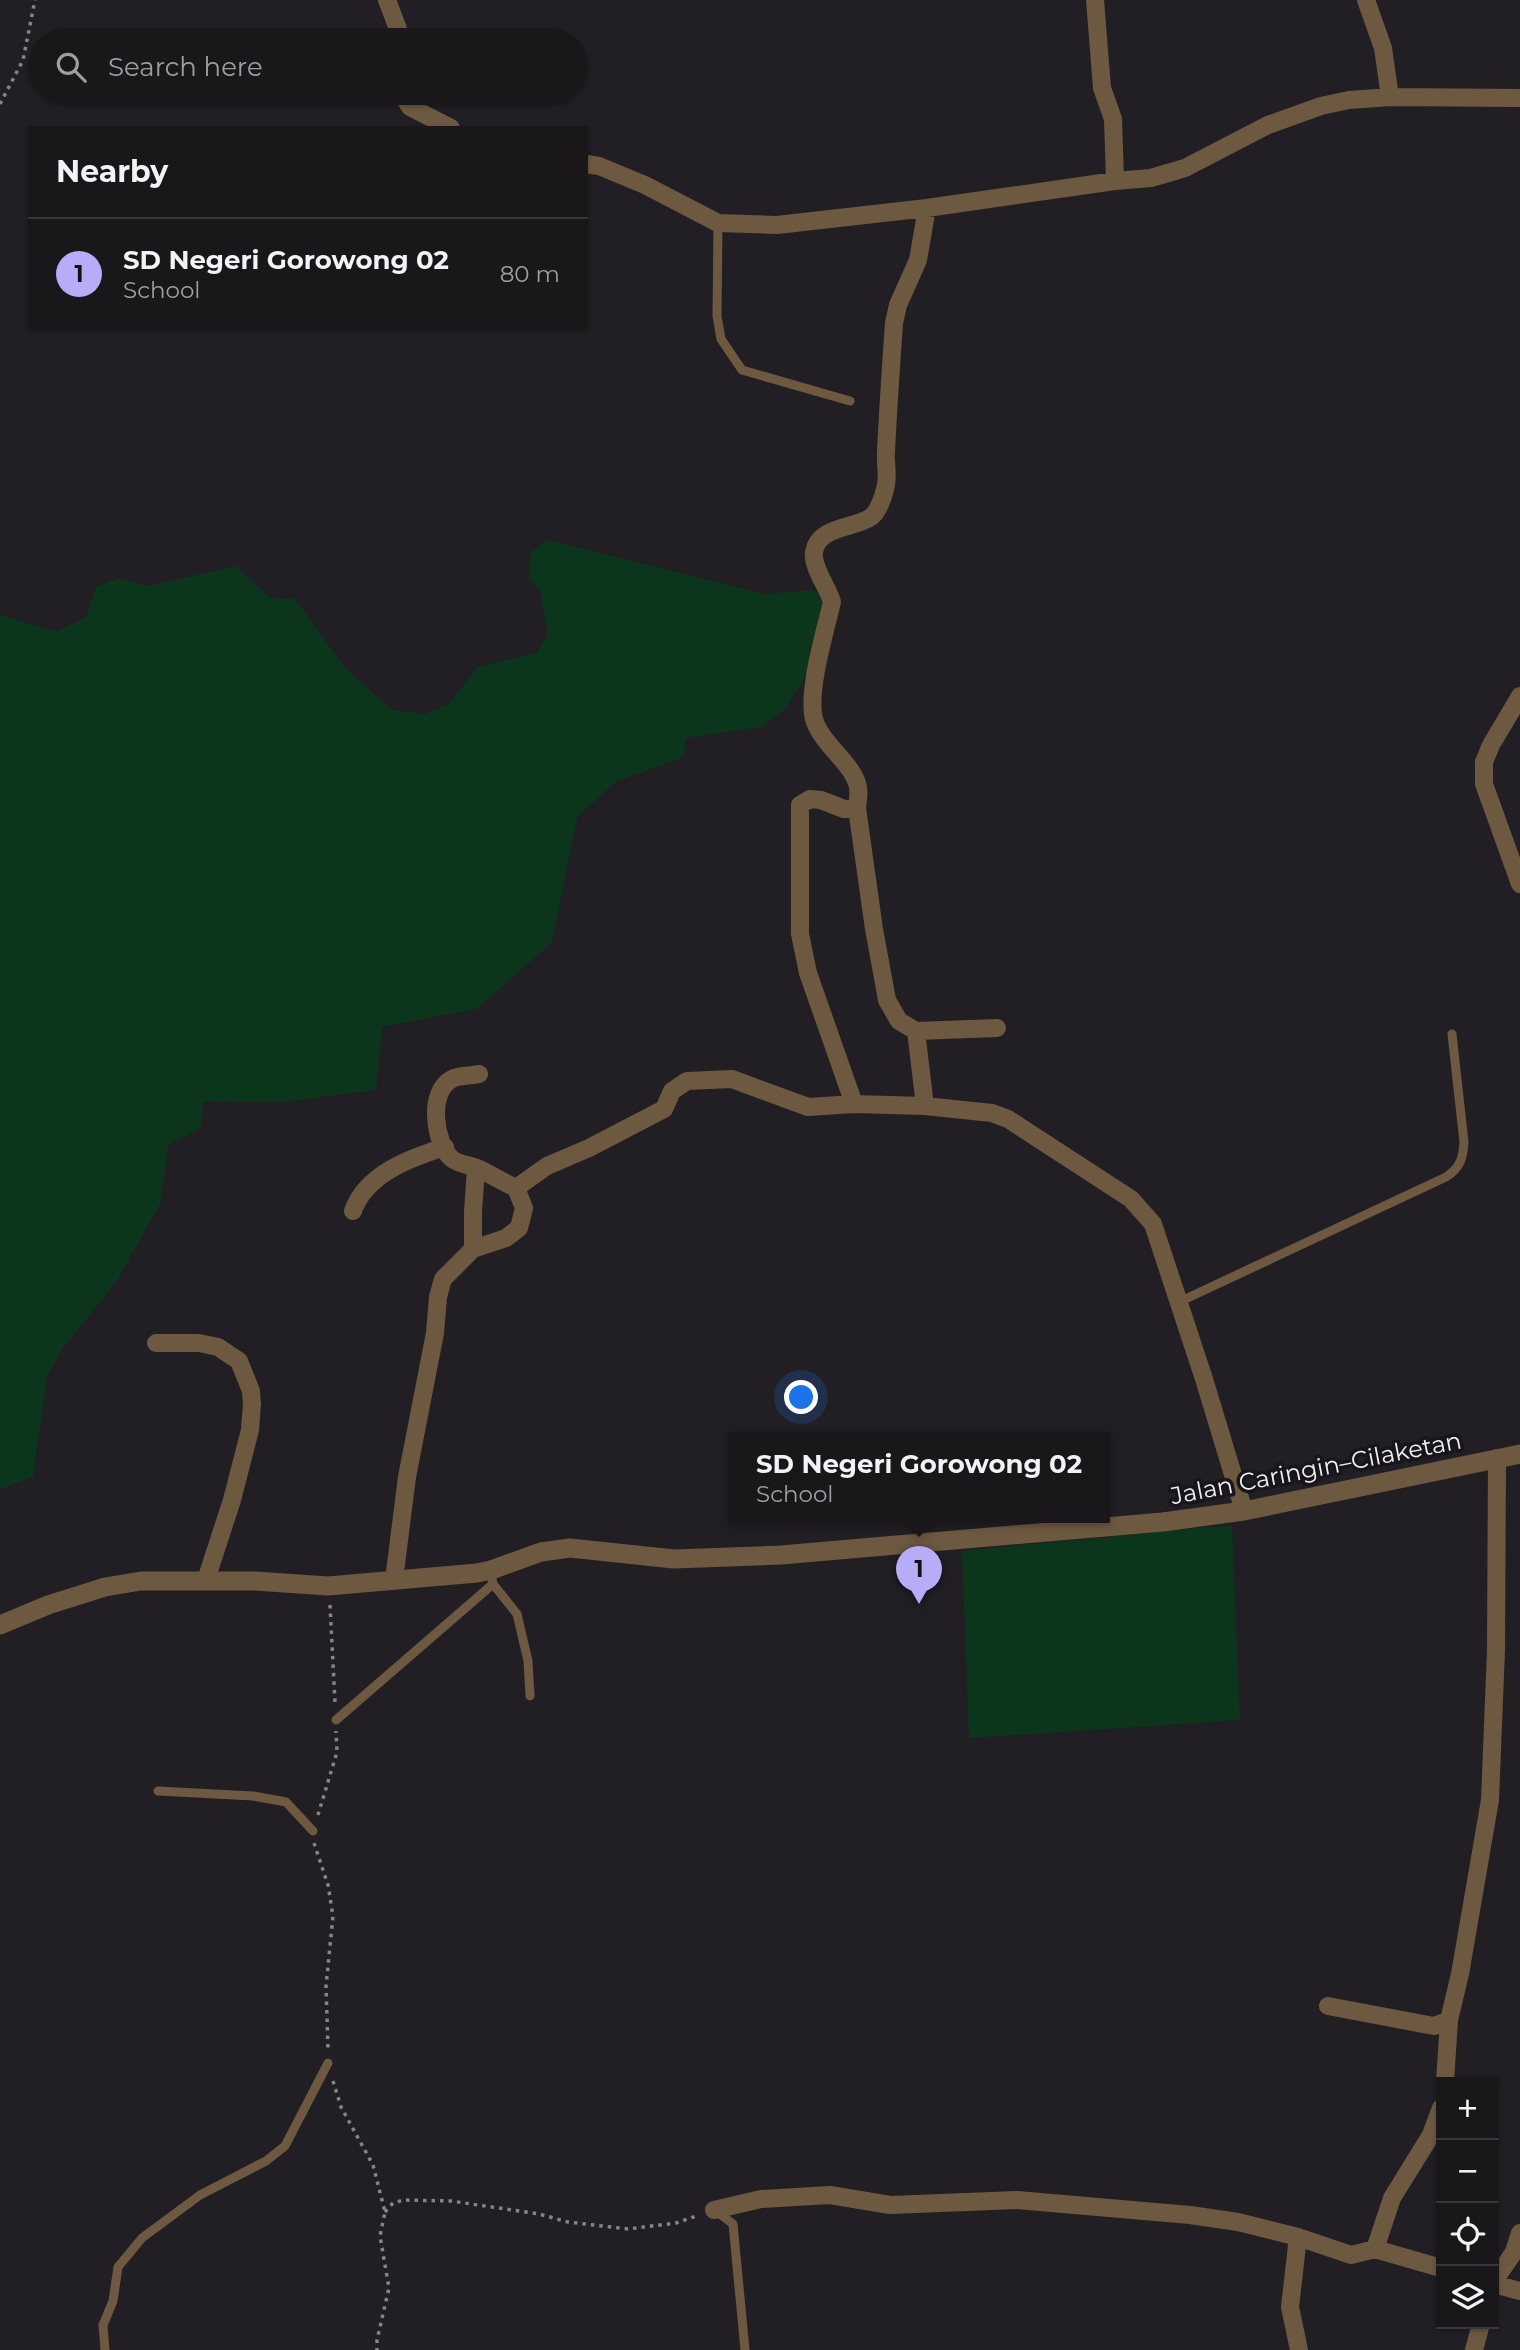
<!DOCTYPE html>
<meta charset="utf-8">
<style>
body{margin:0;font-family:Montserrat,sans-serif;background:#232024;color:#f1f3f6}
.controls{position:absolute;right:21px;bottom:21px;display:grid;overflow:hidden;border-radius:0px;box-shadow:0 2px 5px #0004}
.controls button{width:63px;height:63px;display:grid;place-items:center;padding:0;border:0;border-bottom:2px solid #38363a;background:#1a171b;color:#f1f3f6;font:35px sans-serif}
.you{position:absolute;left:802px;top:1398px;width:24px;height:24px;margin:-18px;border:5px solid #fff;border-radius:50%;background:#1a73e8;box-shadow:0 0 0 10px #1a73e833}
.badge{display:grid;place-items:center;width:46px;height:46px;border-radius:50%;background:#b6acf8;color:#111;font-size:23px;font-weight:700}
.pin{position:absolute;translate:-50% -58px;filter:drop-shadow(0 2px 4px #0008)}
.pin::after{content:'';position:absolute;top:37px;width:24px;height:21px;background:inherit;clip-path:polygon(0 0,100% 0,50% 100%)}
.popup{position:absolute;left:728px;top:1432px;width:382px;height:91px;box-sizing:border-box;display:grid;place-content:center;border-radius:0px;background:#1a171b;filter:drop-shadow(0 2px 5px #0005);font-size:23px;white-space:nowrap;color:#9f9fa3}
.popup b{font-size:26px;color:#f1f3f6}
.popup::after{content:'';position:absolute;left:50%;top:100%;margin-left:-14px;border:14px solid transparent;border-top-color:#1a171b}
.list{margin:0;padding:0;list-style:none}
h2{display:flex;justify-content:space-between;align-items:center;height:91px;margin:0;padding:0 28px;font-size:30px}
h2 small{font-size:23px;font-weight:400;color:#9f9fa3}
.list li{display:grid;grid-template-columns:46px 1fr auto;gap:21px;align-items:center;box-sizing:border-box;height:112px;padding:0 28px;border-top:2px solid #38363a}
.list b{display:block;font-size:26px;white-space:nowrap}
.list p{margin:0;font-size:23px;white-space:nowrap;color:#9f9fa3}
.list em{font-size:23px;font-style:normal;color:#9f9fa3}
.icon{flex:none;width:38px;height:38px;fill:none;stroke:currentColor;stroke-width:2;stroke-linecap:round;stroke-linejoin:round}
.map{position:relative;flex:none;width:1520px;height:2350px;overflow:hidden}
.search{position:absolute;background:#1a171b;box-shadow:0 2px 5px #0004;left:28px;top:28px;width:560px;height:77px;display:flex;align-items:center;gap:18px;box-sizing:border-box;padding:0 24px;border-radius:38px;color:#9f9fa3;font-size:26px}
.panel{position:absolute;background:#1a171b;box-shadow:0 2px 5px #0004;left:28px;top:126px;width:560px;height:203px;border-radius:0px}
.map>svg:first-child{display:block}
.green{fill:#0b361c}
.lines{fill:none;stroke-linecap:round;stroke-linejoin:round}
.path{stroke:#878488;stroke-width:3.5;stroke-dasharray:3.5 5;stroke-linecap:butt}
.service{stroke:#6d5940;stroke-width:9}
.minor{stroke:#6d5940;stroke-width:18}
.tertiary{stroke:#6d5940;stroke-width:19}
.labels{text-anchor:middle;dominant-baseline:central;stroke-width:7;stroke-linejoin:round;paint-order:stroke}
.street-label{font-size:24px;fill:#f3f0f4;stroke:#19161b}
</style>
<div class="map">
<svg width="1520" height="2350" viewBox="0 0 1520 2350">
<rect width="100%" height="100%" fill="#221f24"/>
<path class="green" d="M548,540L765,594L826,589L812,666L786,708L762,727L685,738L684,757L615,782L577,818L552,942L503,986L476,1009L382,1027L376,1090L282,1102L203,1101L201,1128L168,1145L161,1202L118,1279L64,1347L47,1377L33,1477L0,1489V615L56,632L86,617L96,587L119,578L148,586L236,566L270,598L295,599L346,669L392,710L425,714L449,704L477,667L537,653L548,634L541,592L529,578L531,552Z
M1232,1525L1240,1720L969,1738L962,1551Z"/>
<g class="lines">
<path class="path" d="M0,104L23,60L35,0
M330,1605L335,1702
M318,1815L337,1752L336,1731
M314,1843L328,1885L333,1916L326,1986L328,2049
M333,2081L341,2107L373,2165L385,2212L380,2236L389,2288L377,2340V2350
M385,2212L393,2203L403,2200L451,2201L539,2214L568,2222L628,2229L676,2223L699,2215"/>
<path class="service" d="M718,223L717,316L721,339L742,370L850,401
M1179,1302L1446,1177C1460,1168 1463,1159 1464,1142L1452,1034
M492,1579L493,1584L517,1614L528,1661L530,1696
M336,1720L493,1584
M158,1791L253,1796L286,1802L313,1831
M716,2211L733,2224L745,2350
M105,2350L103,2325L113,2301L118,2267L142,2238L200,2195L266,2161L285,2146L328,2063"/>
<path class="minor" d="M387,0L398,29V40
M1095,0L1102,88L1113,119L1115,181
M1366,0L1383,48L1390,97
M401,93L410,107L451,128
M586,164L599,166L645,185L718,223L777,225L927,208L1115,181L1151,178L1185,168L1268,125L1321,106L1349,100L1390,97L1520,98
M1520,696L1491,745L1484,762V784L1520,884
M857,808L874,929L887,1000L899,1021L916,1031L997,1028
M916,1031L925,1106
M854,1104L808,973L800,934V805L810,799L821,800L844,809L857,808C858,801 859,793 858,787C853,763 821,744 814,719C807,691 825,632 832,602C828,587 812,568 814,552C818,526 854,529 871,517C878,512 883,498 885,489C889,477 885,464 886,452C888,409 891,366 894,323L898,305L918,260L927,208
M516,1188L547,1166L589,1148L664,1109L672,1091L687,1081L732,1079L808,1107L854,1104L925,1106L992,1113L1008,1119L1131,1199L1153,1224L1204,1379L1244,1511
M353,1211C366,1174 410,1158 445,1147
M473,1249V1212L476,1168
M156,1343H199L218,1347L239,1361L251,1391L252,1404L250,1430L232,1500L206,1580
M394,1580L407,1477L435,1333L438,1297L443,1279L473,1249L506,1238L519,1228L524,1208L516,1188C503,1182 490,1174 477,1168C469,1165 457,1164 451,1158C435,1143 427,1092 452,1079C458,1075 471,1076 479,1074
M1328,2006L1434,2026L1449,2020
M1445,2082L1449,2020L1460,1974L1490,1800L1496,1650L1497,1458
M714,2210L761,2199L830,2195L890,2205L1017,2200L1190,2215L1238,2222L1298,2237L1351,2255L1375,2249L1441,2268
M1298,2237L1290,2307L1299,2350
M1375,2249L1392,2198L1431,2135L1441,2108
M1494,2281L1514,2252L1520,2233
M1494,2284L1520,2291
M1474,2350L1481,2324"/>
<path class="tertiary" d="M0,1625L48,1605L105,1587L141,1581H255L328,1586L477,1573L491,1570L541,1552L570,1548L674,1559L781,1555L1163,1522L1244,1511L1520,1454"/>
</g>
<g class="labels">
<g class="street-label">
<text transform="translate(1316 1468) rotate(-11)">Jalan Caringin–Cilaketan</text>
</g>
</g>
</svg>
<div class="controls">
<button>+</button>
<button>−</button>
<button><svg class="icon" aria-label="locate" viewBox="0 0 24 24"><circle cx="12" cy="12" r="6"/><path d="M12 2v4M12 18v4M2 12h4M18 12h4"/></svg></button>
<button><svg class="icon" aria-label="layers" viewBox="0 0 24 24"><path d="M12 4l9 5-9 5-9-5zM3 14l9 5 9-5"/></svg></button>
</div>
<div class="you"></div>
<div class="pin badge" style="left:919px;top:1604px">1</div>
<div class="popup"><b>SD Negeri Gorowong 02</b>School</div>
<div class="search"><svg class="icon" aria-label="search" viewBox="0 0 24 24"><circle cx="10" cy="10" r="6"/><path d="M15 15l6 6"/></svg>Search here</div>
<section class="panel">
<h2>Nearby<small></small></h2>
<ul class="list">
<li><span class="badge">1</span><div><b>SD Negeri Gorowong 02</b><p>School</p></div><em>80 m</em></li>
</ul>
</section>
</div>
